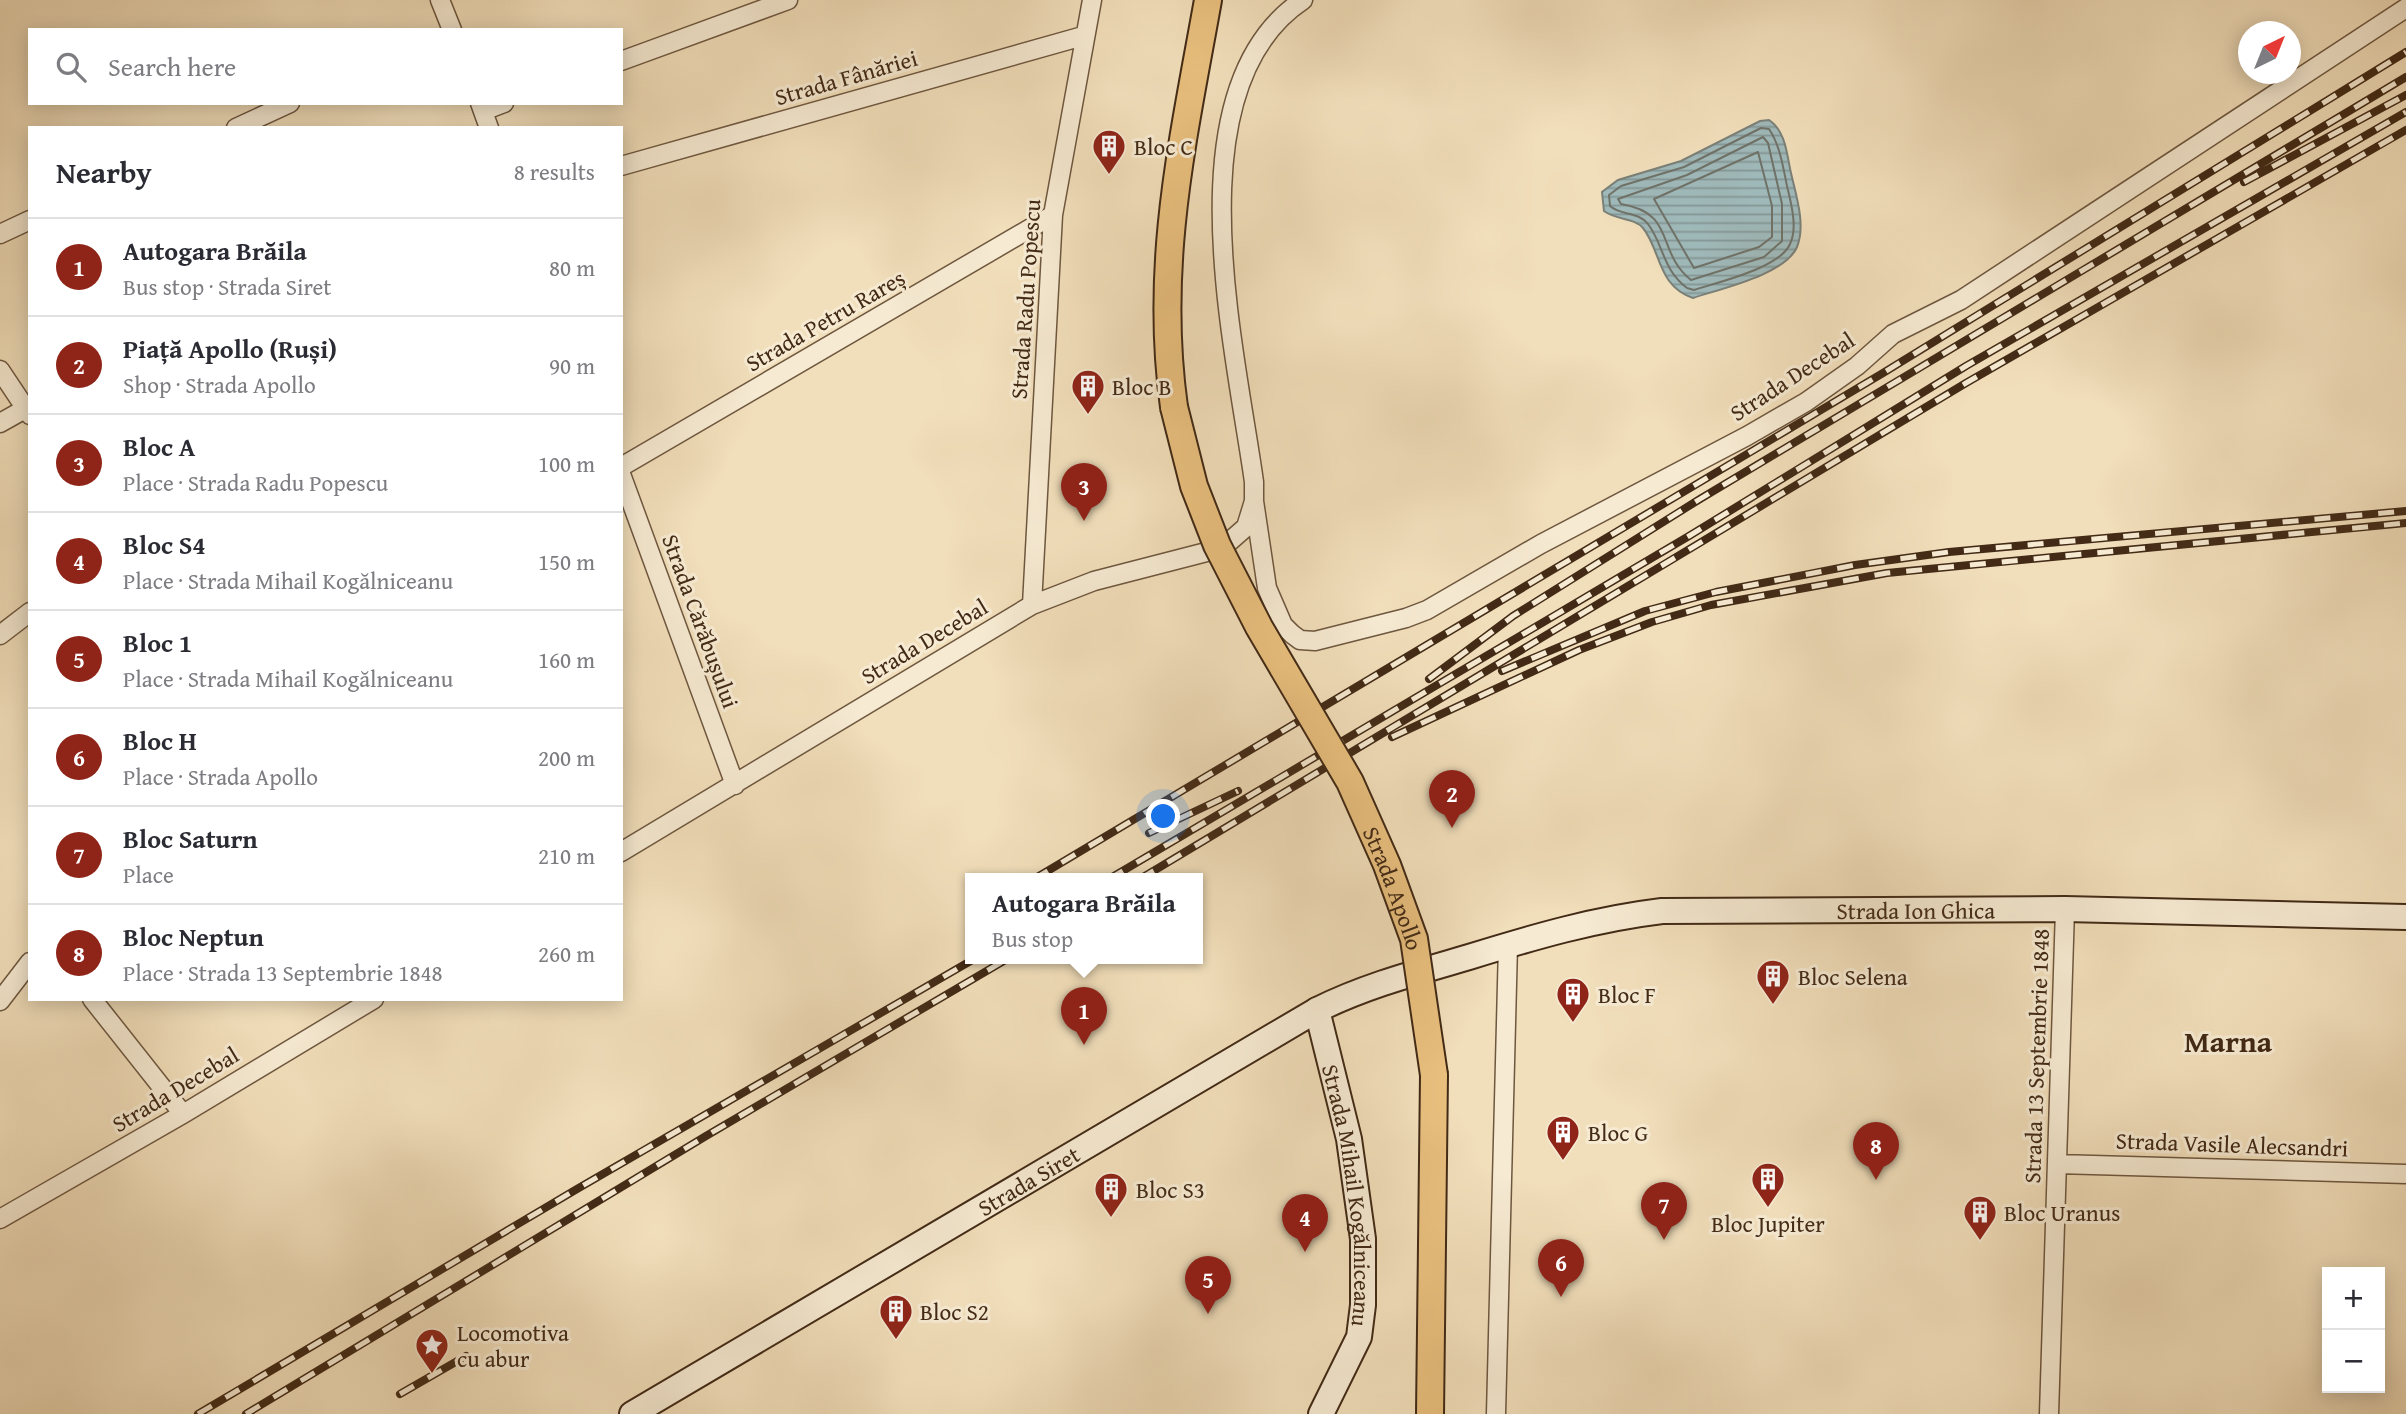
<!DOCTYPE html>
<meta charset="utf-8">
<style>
body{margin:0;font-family:"Gentium Book Plus",serif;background:#f7f7f7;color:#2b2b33}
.controls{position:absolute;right:21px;bottom:21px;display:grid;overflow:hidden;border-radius:0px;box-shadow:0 4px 18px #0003}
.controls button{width:63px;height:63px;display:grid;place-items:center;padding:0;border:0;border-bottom:2px solid #e1e1e2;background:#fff;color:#2b2b33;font:35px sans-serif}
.compass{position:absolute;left:2238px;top:21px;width:63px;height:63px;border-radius:50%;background:#fff;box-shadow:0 4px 18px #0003;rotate:43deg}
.you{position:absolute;left:1164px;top:817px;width:24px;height:24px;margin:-18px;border:5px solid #fff;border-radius:50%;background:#1a73e8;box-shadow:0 0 0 10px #1a73e833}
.badge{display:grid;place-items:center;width:46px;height:46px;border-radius:50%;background:#8f2418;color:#fff;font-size:23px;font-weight:700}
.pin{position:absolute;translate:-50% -58px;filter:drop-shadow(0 2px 4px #0008)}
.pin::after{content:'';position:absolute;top:37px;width:24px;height:21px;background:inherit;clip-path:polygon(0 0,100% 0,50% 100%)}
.popup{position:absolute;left:965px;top:873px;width:238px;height:91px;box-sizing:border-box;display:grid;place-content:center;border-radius:0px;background:#fff;filter:drop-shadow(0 2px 5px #0005);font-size:23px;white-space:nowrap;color:#7c7c81}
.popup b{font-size:26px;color:#2b2b33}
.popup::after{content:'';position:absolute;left:50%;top:100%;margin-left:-14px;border:14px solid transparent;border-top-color:#fff}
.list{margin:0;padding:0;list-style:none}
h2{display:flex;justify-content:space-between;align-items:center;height:91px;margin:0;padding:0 28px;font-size:30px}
h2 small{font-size:23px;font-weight:400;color:#7c7c81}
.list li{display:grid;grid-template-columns:46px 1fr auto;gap:21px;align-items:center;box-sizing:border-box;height:98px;padding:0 28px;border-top:2px solid #e1e1e2}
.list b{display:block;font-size:26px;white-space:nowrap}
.list p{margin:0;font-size:23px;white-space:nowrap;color:#7c7c81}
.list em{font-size:23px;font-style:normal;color:#7c7c81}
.icon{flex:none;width:38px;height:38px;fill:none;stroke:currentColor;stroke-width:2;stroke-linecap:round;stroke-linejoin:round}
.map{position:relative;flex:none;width:2406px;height:1414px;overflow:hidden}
.search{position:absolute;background:#fff;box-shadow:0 4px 18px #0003;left:28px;top:28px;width:595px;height:77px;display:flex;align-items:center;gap:18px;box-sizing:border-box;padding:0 24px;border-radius:0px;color:#7c7c81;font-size:26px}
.panel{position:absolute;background:#fff;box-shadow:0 4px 18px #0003;left:28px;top:126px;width:595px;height:875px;border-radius:0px}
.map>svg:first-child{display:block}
.water{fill:url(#water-rules);stroke:#7a8078;stroke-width:2}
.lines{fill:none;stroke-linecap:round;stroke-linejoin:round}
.shore{stroke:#707268;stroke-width:2}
.street-casing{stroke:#6e573f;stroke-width:21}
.secondary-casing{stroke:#422a16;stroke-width:28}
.primary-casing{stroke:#422a16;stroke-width:30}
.street{stroke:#f6ead2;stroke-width:18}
.secondary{stroke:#f6ead2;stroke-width:24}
.primary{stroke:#e8bf7d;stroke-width:26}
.rail-casing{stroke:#422a16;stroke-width:8}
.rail{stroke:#f6ead2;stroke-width:5;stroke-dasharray:16;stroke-linecap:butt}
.primary-bridge-casing{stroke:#422a16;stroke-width:30;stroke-linecap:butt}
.primary-bridge{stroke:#e8bf7d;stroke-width:26}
.labels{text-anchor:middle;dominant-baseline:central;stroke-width:6;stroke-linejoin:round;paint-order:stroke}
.street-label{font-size:23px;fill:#422a16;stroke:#f6ead2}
.poi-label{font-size:23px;fill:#422a16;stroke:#f6ead2;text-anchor:start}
.district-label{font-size:30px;font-weight:bold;fill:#422a16;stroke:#f6ead2}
</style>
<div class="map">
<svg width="2406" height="1414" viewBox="0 0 2406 1414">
<defs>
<pattern id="water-rules" width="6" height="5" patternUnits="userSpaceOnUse" patternTransform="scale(1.75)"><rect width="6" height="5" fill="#9fb9ba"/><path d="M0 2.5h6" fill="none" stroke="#839796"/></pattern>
</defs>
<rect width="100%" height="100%" fill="#f1deba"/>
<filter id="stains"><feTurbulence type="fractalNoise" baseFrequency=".00286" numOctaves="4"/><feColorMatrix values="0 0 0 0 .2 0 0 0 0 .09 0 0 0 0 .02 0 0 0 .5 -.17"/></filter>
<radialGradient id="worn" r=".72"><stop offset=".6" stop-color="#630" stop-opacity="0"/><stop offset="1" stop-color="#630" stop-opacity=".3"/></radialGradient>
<path class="water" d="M1769,120C1786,131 1787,156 1791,173C1796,195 1806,225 1797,247C1785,275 1719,289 1693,298C1657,286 1661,250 1643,228C1635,218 1616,220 1604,211L1602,192L1618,180L1681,161L1760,121Z"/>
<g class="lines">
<path class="shore" d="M1761,128L1769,129C1780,145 1783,167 1787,186C1791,203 1798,228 1790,244C1780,268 1718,282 1694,290L1687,288C1662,269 1664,245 1648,224C1638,211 1621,216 1610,206L1609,195L1621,186L1684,167Z
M1763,137L1768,143L1782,204V241L1764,257L1691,280C1655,251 1677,213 1621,204L1618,199L1687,175Z
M1758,152L1772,206V237L1759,247L1694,268L1654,199Z"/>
<defs>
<path id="street" d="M440,0L452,30
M621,61L788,0
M480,103L489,128
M483,111L504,103
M236,128L290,103
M621,166L1083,36
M0,234L30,220
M0,370L30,415
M0,423L25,409
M621,467L1053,215
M621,474L735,785
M1254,501L1267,588L1283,625L1292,634L1300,640L1315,641L1406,618L1427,610L1541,544L1747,436L1806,402L1857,366L1893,334L1961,300L2406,8
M1032,605L1053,215L1092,0
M0,635L30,612
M621,852L1032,605L1094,581L1222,548L1246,527L1254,501V482C1236,350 1170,88 1303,0
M92,999L183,1114
M0,1001L30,962
M2057,1164L2406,1174
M0,1219L183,1114L374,999
M1496,1414L1508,945
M2049,1414L2065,909"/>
<g id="secondary">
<path id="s1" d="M1317,1010L1349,1139L1363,1239V1305L1359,1337L1321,1414"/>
<path id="s2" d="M632,1414L1317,1010C1365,986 1418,972 1469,957C1534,937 1595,919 1662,911L2065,909L2406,917"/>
</g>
<path id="primary" d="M1174,407C1154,264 1183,140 1208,0
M1430,1414L1434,1075"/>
</defs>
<use href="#street" class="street-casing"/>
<use href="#secondary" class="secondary-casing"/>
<use href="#primary" class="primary-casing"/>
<use href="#street" class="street"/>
<use href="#secondary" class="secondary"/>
<use href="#primary" class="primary"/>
<defs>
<path id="rail" d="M2244,182L2406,95
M1502,671L1645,611L1716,592L1855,565L1949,552L2406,511
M1429,679L1513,616L1700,499L2406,77
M1392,737L1579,650L1652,622L1711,605L1887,573L2406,523
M1149,833L1238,791
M1034,879L1883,373L2406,52
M1109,879L1689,536L1966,366L2406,112
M1140,879L1966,383L2406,130
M400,1394L466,1356
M198,1414L577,1189L974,959
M246,1414L706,1136L1007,959"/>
</defs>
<use href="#rail" class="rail-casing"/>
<use href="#rail" class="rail"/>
<defs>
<g id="primary-bridge">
<path id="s3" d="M1174,407L1194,486L1217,545L1259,627L1350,782L1387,865L1414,939L1434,1075"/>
</g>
</defs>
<use href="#primary-bridge" class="primary-bridge-casing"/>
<use href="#primary-bridge" class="primary-bridge"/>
</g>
<defs>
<symbol id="building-pin" viewBox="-11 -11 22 30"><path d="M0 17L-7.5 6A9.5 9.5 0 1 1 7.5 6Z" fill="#8f2418" stroke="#f6ead2"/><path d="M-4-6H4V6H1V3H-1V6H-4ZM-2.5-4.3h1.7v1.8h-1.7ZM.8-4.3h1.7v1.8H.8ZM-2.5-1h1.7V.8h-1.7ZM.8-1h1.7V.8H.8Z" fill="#fff"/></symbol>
<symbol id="sight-pin" viewBox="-11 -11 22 30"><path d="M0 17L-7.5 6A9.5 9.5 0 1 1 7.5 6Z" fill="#8f2418" stroke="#f6ead2"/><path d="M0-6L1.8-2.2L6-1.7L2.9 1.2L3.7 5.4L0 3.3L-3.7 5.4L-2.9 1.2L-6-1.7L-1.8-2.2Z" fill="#fff"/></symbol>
</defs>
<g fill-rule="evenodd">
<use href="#building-pin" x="1090" y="127" width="38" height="52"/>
<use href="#building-pin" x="1069" y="367" width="38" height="52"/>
<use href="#building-pin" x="1754" y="957" width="38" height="52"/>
<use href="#building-pin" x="1554" y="975" width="38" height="52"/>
<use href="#building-pin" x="1544" y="1113" width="38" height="52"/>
<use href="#building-pin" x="1749" y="1160" width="38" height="52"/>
<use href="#building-pin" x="1092" y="1170" width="38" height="52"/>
<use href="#building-pin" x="1961" y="1193" width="38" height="52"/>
<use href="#building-pin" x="877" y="1292" width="38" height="52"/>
<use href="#sight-pin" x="413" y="1326" width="38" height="52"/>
</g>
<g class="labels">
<g class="street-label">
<text transform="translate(846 77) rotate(-16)">Strada Fânăriei</text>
<text transform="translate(1025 299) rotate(-86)">Strada Radu Popescu</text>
<text transform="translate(825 320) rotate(-30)">Strada Petru Rareș</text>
<text transform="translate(1792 376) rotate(-33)">Strada Decebal</text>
<text transform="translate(701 621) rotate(70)">Strada Cărăbușului</text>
<text transform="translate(924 641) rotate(-31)">Strada Decebal</text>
<text stroke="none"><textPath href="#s3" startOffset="532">Strada Apollo</textPath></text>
<text stroke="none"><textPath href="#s2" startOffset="1409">Strada Ion Ghica</textPath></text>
<text transform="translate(2036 1056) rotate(-88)">Strada 13 Septembrie 1848</text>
<text transform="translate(175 1089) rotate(-31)">Strada Decebal</text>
<text transform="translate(2232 1144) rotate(2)">Strada Vasile Alecsandri</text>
<text stroke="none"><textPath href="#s2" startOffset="460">Strada Siret</textPath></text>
<text stroke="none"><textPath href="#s1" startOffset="189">Strada Mihail Kogălniceanu</textPath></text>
</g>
<g class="poi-label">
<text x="1134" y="146">Bloc C</text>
<text x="1112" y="386">Bloc B</text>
<text x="1798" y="976">Bloc Selena</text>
<text x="1598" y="994">Bloc F</text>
<text x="1588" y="1132">Bloc G</text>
<text x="1136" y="1189">Bloc S3</text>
<text x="2004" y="1212">Bloc Uranus</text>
<text x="1768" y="1223" text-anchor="middle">Bloc Jupiter</text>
<text x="920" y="1311">Bloc S2</text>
<text x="457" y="1332">Locomotiva<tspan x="457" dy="26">cu abur</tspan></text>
</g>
<g class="district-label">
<text x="2228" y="1041">Marna</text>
</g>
</g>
<rect width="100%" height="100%" filter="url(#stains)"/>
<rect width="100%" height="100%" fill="url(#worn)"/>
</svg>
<div class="controls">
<button>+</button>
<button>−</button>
</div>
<svg class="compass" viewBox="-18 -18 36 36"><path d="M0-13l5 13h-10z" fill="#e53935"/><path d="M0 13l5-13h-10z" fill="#7c7c81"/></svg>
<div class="you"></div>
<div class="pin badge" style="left:1084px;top:1045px">1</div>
<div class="popup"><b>Autogara Brăila</b>Bus stop</div>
<div class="pin badge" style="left:1452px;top:828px">2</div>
<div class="pin badge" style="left:1084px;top:521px">3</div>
<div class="pin badge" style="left:1305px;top:1252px">4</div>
<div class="pin badge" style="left:1208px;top:1314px">5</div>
<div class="pin badge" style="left:1561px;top:1297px">6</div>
<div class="pin badge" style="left:1664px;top:1240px">7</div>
<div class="pin badge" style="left:1876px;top:1180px">8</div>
<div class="search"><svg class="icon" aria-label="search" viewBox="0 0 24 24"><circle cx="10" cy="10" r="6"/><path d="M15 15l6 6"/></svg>Search here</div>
<section class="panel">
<h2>Nearby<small>8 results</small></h2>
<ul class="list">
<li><span class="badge">1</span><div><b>Autogara Brăila</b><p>Bus stop · Strada Siret</p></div><em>80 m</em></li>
<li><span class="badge">2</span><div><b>Piață Apollo (Ruși)</b><p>Shop · Strada Apollo</p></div><em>90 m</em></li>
<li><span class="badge">3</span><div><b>Bloc A</b><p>Place · Strada Radu Popescu</p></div><em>100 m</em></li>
<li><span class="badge">4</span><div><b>Bloc S4</b><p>Place · Strada Mihail Kogălniceanu</p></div><em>150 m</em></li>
<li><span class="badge">5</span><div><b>Bloc 1</b><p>Place · Strada Mihail Kogălniceanu</p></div><em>160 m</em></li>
<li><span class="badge">6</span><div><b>Bloc H</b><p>Place · Strada Apollo</p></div><em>200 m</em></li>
<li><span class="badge">7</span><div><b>Bloc Saturn</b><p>Place</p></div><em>210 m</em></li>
<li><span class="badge">8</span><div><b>Bloc Neptun</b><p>Place · Strada 13 Septembrie 1848</p></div><em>260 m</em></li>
</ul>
</section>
</div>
